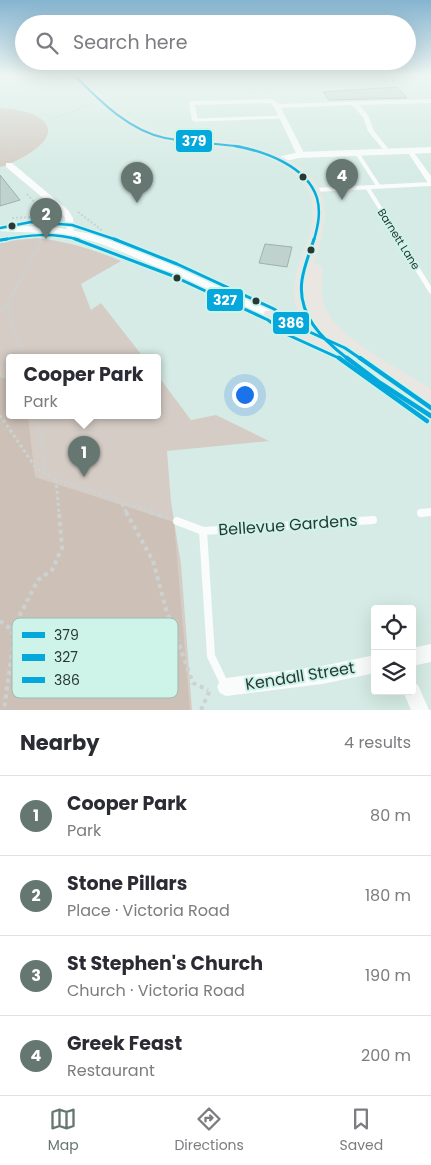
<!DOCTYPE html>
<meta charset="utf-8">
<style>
body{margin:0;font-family:Poppins,sans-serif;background:#f2f2f3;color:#2b2b33}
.controls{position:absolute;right:15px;bottom:15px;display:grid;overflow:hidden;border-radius:5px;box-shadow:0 5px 20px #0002}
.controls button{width:45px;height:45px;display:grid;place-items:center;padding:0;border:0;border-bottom:1px solid #e1e1e2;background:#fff;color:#2b2b33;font:25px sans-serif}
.you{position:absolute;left:244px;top:394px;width:18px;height:18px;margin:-12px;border:4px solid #fff;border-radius:50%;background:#1a73e8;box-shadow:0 0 0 8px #1a73e833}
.badge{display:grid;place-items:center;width:32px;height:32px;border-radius:50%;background:#667772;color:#fff;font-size:16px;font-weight:700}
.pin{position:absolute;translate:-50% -41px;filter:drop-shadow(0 1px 2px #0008)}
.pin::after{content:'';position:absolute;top:26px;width:18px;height:15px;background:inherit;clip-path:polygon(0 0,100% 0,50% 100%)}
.popup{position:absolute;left:6px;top:354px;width:155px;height:65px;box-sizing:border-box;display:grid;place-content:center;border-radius:5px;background:#fff;filter:drop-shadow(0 1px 4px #0005);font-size:16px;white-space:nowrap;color:#7c7c81}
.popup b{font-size:19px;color:#2b2b33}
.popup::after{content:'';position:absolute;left:50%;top:100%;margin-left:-10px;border:10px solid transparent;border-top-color:#fff}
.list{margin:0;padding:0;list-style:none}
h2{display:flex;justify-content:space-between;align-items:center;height:65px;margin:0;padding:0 20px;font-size:21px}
h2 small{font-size:16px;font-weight:400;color:#7c7c81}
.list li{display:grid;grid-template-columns:32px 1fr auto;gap:15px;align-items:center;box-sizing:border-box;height:80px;padding:0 20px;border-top:1px solid #e1e1e2}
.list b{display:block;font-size:19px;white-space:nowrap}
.list p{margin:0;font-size:16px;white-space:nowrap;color:#7c7c81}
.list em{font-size:16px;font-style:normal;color:#7c7c81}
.icon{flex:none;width:28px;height:28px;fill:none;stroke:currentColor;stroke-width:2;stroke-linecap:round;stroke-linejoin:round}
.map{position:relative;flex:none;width:431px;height:710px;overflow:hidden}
.search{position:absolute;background:#fff;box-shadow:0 5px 20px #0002;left:15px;right:15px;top:15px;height:55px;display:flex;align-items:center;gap:12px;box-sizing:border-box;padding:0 18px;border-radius:28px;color:#7c7c81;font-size:19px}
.sheet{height:385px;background:#fff}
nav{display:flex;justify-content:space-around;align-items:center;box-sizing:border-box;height:70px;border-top:1px solid #e1e1e2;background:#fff;font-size:14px;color:#7c7c81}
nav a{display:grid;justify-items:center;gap:2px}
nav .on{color:#667772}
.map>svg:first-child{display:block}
.green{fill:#d5cdc5}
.forest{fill:#cdc1b7}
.building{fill:#c0d2cd;stroke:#a0b0ab}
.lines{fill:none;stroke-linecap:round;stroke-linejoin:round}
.path-far4{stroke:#ccd2d1;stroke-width:1;stroke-dasharray:1 1;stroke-linecap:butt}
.path-far3{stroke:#ccd2d1;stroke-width:2;stroke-dasharray:2 2;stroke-linecap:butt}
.path-far2{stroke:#ccd2d1;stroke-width:2.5;stroke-dasharray:2.5 2.5;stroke-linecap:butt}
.path-far1{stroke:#ccd2d1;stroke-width:3;stroke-dasharray:3 3;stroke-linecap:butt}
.path{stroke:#ccd2d1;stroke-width:4;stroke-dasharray:4 4;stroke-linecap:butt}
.lane-far4{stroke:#f9fcfb;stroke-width:3}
.lane-far3{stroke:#f9fcfb;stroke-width:4}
.lane-far2{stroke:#f9fcfb;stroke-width:5}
.lane-far1{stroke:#f9fcfb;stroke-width:6}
.lane{stroke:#f9fcfb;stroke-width:8}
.street{fill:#f9fcfb;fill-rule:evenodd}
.secondary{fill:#f9fcfb;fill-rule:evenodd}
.primary{fill:#eae7e3;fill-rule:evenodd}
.bus-1-far3-casing{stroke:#cef3e9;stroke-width:4}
.bus-1-far2-casing{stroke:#cef3e9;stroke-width:5}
.bus-1-far1-casing{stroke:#cef3e9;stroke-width:6}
.bus-1-casing{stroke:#cef3e9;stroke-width:8}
.bus-2-far2-casing{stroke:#cef3e9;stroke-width:5}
.bus-2-far1-casing{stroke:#cef3e9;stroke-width:6}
.bus-2-casing{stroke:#cef3e9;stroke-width:8}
.bus-3-far2-casing{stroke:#cef3e9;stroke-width:5}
.bus-3-far1-casing{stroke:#cef3e9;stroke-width:6}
.bus-3-casing{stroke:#cef3e9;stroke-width:8}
.bus-1-far3{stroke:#04a8dc;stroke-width:2}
.bus-1-far2{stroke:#04a8dc;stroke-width:2.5}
.bus-1-far1{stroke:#04a8dc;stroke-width:3}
.bus-1{stroke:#04a8dc;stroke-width:4.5}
.bus-2-far2{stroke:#04a8dc;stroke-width:2.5}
.bus-2-far1{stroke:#04a8dc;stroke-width:3}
.bus-2{stroke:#04a8dc;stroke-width:4.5}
.bus-3-far2{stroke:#04a8dc;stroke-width:2.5}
.bus-3-far1{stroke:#04a8dc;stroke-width:3}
.bus-3{stroke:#04a8dc;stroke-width:4.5}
.bus-dot{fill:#293834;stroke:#cef3e9;stroke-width:2}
.labels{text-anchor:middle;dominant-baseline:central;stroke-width:4;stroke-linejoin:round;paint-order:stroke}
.far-street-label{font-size:11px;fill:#293834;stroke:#cef3e9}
.near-street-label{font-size:16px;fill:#293834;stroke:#cef3e9}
.key{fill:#cef3e9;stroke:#9cbbb3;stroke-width:1}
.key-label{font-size:14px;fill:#293834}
.line-badge{stroke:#cef3e9;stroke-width:2}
.badge-label{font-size:14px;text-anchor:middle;font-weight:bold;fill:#fff}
</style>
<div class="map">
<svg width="431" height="710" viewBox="0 0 431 710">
<rect width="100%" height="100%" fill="#d6ebe5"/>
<path class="green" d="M0,108C11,109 24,110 34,115C74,134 18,162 0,167Z
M36,238C66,241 93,249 121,261L81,284L91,310L101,303L144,358H10V416H158V376L191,420L216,415L269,441L167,451L171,502L181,564L192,710H0V242Z"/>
<path class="forest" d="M0,378L10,379V416H28L35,477L174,522L190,710H0Z"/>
<path class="building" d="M397,87L407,98L329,100L323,92Z
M0,175L20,200L0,206Z
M265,244L292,247L287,267L259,263Z"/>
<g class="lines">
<path class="path-far4" d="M263,75L271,94
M0,121C14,125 16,136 9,147
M21,147L44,122L92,104"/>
<path class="path-far3" d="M10,146L8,149L13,155
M12,154L23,146
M27,194L46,215
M78,212L103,231
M12,218L54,216
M0,240L10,239
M9,240H21"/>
<path class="path-far2" d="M0,240L10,239
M9,240H21
M7,305L22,358
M0,311L7,305L42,239"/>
<path class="path-far1" d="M0,375L10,376
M0,415L36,468L56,479L154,513
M34,416L41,433L44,472
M56,479L59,513
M122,504L127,513"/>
<path class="path" d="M126,512L153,561L166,609L193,683L208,690
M150,512L168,518
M0,621L12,630L13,645L4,710
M12,630L38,580L52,570L62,548L59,512
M201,710L210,690"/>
<path class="lane-far4" d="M195,120L282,117"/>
<path class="lane-far3" d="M357,153L379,187
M367,187L400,240
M314,190L431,184"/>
<path class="lane-far2" d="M399,239L431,291"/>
<path class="lane-far1" d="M421,513L431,512"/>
<path class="lane" d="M421,513L431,512
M177,521L203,531L373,520
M203,531L211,656L225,685"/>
<path class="street" d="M272,99L279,104L431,99V103L359,105L368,115L374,131L391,152L388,154L386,153L368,131L363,117L352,105L281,108L305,155L301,157L297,155L274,107L270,103L195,105L198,120L195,122L192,120L189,103L192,101Z
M408,150H412L431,176V183H428L407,151Z
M6,163H12L68,210L73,218L74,233L71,234L67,231L65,218L62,214L6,167Z
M431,644V662L412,666V648Z
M375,655V673L322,684L226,696L220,693L217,687L220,681L226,678L322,666Z
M412,682L418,685L429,710H411L403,691H412Z"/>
<path class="secondary" d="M0,75H92L88,77L62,79L1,77Z
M431,147V153L299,158L281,162L276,159L278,157L299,152Z
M0,225L55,227L91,234L149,254L264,306L288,313L322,314L327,316L329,319L327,322C282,335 223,298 183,279C155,266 127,253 98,243C66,232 34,233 0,231Z"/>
<path class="primary" d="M49,75L72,78L70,75H78C101,96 127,122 158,132C176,139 198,138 218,140C257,145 325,162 325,212C325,229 319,247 314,264L321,265L323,268C321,283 320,300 328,313C345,342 403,371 431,389V405H429L431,424L424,422L373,387L332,355L283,333L263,315L265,311C278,308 284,318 294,324C298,327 304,329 309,331C269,277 323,248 311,198C309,189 302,182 296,176C251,133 190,157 141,133C125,125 109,112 96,100C90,95 85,88 79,84C71,80 58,81 49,79Z"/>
<defs>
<path id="bus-1-far3" d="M74,75C100,101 128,130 165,138C190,143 217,143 242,147"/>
<path id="bus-1-far2" d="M235,146C264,151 307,166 317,198C321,212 318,226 314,240"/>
<path id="bus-1-far1" d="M314,239C310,252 304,266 302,280C297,315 322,339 348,359"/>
<path id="bus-1" d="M347,358L380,383L431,416"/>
<path id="bus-2-far2" d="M1,240C27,235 53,232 79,240"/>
<path id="bus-2-far1" d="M75,239L173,276L268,320L286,334L341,359
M1,240L7,239"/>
<path id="bus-2" d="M339,358L427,421"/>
<path id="bus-3-far2" d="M0,228L31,222L72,225L117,240"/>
<path id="bus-3-far1" d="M114,239L177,264L274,309L292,324L345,348L361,359"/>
<path id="bus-3" d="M360,358L431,408"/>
</defs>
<use href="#bus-1-far3" class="bus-1-far3-casing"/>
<use href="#bus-1-far2" class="bus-1-far2-casing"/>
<use href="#bus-1-far1" class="bus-1-far1-casing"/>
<use href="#bus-1" class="bus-1-casing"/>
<use href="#bus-2-far2" class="bus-2-far2-casing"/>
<use href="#bus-2-far1" class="bus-2-far1-casing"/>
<use href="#bus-2" class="bus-2-casing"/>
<use href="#bus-3-far2" class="bus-3-far2-casing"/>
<use href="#bus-3-far1" class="bus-3-far1-casing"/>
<use href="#bus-3" class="bus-3-casing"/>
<use href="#bus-1-far3" class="bus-1-far3"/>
<use href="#bus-1-far2" class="bus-1-far2"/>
<use href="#bus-1-far1" class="bus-1-far1"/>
<use href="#bus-1" class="bus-1"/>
<use href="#bus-2-far2" class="bus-2-far2"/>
<use href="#bus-2-far1" class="bus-2-far1"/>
<use href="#bus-2" class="bus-2"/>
<use href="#bus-3-far2" class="bus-3-far2"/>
<use href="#bus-3-far1" class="bus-3-far1"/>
<use href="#bus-3" class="bus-3"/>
</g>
<linearGradient id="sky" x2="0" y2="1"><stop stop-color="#85b4d0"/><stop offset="0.43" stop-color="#edf6f3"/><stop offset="1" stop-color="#edf6f3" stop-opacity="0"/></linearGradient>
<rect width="431" height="174" fill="url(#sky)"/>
<g class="bus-dot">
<circle cx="303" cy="177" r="4.5"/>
<circle cx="12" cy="226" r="4.5"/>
<circle cx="311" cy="250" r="4.5"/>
<circle cx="177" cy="278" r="4.5"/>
<circle cx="256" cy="301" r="4.5"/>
</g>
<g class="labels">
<g class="far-street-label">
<text transform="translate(399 239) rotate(58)">Barnett Lane</text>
</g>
<g class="near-street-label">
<text transform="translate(288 525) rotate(-4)">Bellevue Gardens</text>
<text transform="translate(300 676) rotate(-9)">Kendall Street</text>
</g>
</g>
<rect x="12" y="618" width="166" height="80" rx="8" class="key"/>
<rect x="22" y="632" width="23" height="6" fill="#04a8dc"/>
<rect x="22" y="654" width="23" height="7" fill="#04a8dc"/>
<rect x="22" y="677" width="23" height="6" fill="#04a8dc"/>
<g class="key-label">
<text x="54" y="640">379</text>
<text x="54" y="662">327</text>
<text x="54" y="685">386</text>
</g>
<g class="line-badge">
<rect x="175" y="129" width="38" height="24" rx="5" fill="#04a8dc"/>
<rect x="206" y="288" width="38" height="24" rx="5" fill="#04a8dc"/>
<rect x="272" y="311" width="38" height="24" rx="5" fill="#04a8dc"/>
</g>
<g class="badge-label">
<text x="194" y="146">379</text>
<text x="225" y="305">327</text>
<text x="291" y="328">386</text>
</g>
</svg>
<div class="controls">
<button><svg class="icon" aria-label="locate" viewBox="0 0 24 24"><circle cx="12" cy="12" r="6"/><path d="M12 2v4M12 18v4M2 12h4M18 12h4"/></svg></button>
<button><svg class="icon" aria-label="layers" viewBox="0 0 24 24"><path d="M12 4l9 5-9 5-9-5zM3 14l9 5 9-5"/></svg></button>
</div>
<div class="you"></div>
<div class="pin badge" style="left:84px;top:477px">1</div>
<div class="popup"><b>Cooper Park</b>Park</div>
<div class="pin badge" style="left:46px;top:239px">2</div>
<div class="pin badge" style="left:137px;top:203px">3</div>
<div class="pin badge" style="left:342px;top:200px">4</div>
<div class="search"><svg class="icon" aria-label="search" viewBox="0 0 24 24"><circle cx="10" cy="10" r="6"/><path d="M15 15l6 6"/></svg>Search here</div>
</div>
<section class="sheet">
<h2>Nearby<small>4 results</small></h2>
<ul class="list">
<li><span class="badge">1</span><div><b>Cooper Park</b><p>Park</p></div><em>80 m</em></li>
<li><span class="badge">2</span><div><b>Stone Pillars</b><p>Place · Victoria Road</p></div><em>180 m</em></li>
<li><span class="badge">3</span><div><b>St Stephen's Church</b><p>Church · Victoria Road</p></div><em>190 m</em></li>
<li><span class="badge">4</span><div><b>Greek Feast</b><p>Restaurant</p></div><em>200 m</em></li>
</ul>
</section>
<nav>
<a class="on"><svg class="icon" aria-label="map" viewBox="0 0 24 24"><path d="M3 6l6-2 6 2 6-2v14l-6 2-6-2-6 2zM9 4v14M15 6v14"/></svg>Map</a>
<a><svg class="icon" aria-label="directions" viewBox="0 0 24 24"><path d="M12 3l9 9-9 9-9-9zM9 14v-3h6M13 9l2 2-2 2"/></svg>Directions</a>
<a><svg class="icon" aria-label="saved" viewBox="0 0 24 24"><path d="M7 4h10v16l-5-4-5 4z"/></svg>Saved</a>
</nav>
